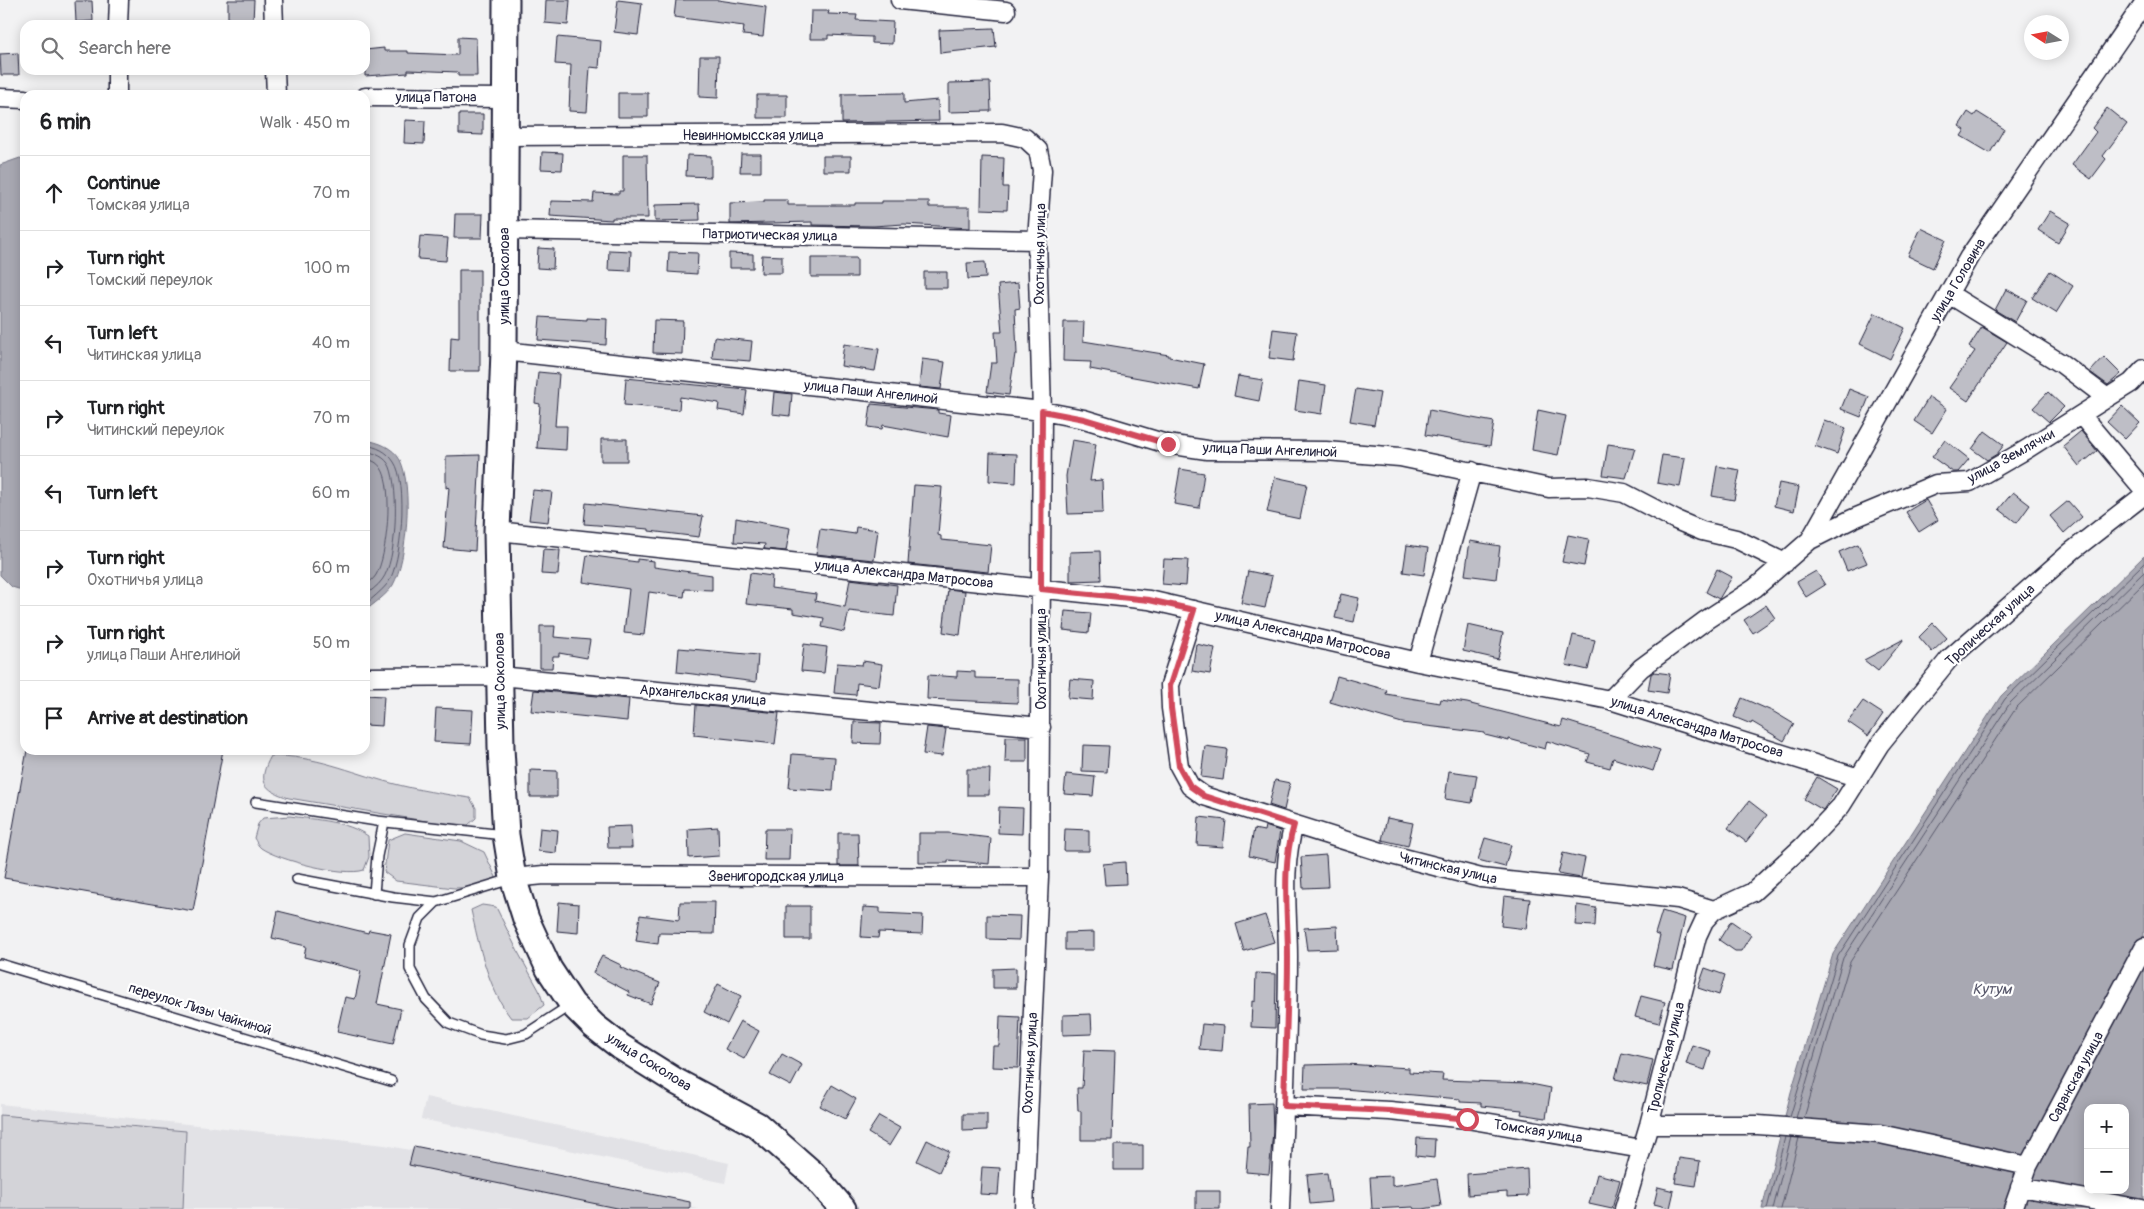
<!DOCTYPE html>
<meta charset="utf-8">
<style>
body{margin:0;font-family:Pangolin,sans-serif;background:#f2f2f2;color:#202124}
.controls{position:absolute;right:15px;bottom:15px;display:grid;overflow:hidden;border-radius:10px;box-shadow:0 2px 12px #0003}
.controls button{width:45px;height:45px;display:grid;place-items:center;padding:0;border:0;border-bottom:1px solid #e0e0e0;background:#fff;color:#202124;font:25px sans-serif}
.compass{position:absolute;left:2024px;top:15px;width:45px;height:45px;border-radius:50%;background:#fff;box-shadow:0 2px 12px #0003;rotate:281deg}
.stop{position:absolute;width:15px;height:15px;margin:-11px;border:4px solid #d1495b;border-radius:50%;background:#fff}
.stop.end{background:#d1495b;border-color:#fff;box-shadow:0 1px 5px #0008}
.list{margin:0;padding:0;list-style:none}
h2{display:flex;justify-content:space-between;align-items:center;height:65px;margin:0;padding:0 20px;font-size:21px}
h2 small{font-size:16px;font-weight:400;color:#757577}
.list li{display:grid;grid-template-columns:32px 1fr auto;gap:15px;align-items:center;box-sizing:border-box;height:75px;padding:0 20px;border-top:1px solid #e0e0e0}
.list b{display:block;font-size:19px;white-space:nowrap}
.list p{margin:0;font-size:16px;white-space:nowrap;color:#757577}
.list em{font-size:16px;font-style:normal;color:#757577}
.icon{flex:none;width:28px;height:28px;fill:none;stroke:currentColor;stroke-width:2;stroke-linecap:round;stroke-linejoin:round}
.map{position:relative;flex:none;width:2144px;height:1209px;overflow:hidden}
.search{position:absolute;background:#fff;box-shadow:0 2px 12px #0003;left:20px;top:20px;width:350px;height:55px;display:flex;align-items:center;gap:12px;box-sizing:border-box;padding:0 18px;border-radius:15px;color:#757577;font-size:19px}
.panel{position:absolute;background:#fff;box-shadow:0 2px 12px #0003;left:20px;top:90px;width:350px;height:665px;border-radius:15px}
.map>svg:first-child{display:block}
.built{fill:#e2e2e6}
.green{fill:#d3d3d8;stroke:#7a7a8a}
.water{fill:#a8a8b2;stroke:#727282;fill-rule:evenodd}
.lines{fill:none;stroke-linecap:round;stroke-linejoin:round}
.shore{stroke:#58586b;stroke-width:1}
.building{fill:#bebec6;stroke:#22223b}
.service-casing{stroke:#22223b;stroke-width:12}
.minor-casing{stroke:#22223b;stroke-width:21}
.secondary-casing{stroke:#22223b;stroke-width:29}
.service{stroke:#fff;stroke-width:9}
.minor{stroke:#fff;stroke-width:18}
.secondary{stroke:#fff;stroke-width:25}
.route{stroke:#d1495b;stroke-width:6}
.labels{text-anchor:middle;dominant-baseline:central;stroke-width:4.5;stroke-linejoin:round;paint-order:stroke}
.street-label{font-size:14px;fill:#22223b;stroke:#fff}
.water-label{font-size:15px;font-style:italic;fill:#58586b;stroke:#fff}
</style>
<div class="map">
<svg width="2144" height="1209" viewBox="0 0 2144 1209">
<rect width="100%" height="100%" fill="#f2f2f3"/>
<filter id="ink" filterUnits="userSpaceOnUse"><feTurbulence type="fractalNoise" baseFrequency=".02" numOctaves="2"/><feDisplacementMap in="SourceGraphic" scale="10" xChannelSelector="R" yChannelSelector="G"/><feConvolveMatrix kernelMatrix="1 2 1 2 8 2 1 2 1" color-interpolation-filters="sRGB"/></filter>
<g filter="url(#ink)">
<path class="built" d="M426,1097L729,1163L725,1183L421,1119Z
M0,1104L385,1145L699,1209H0Z"/>
<path class="green" d="M271,756C314,755 350,772 391,783C417,790 444,794 470,798L476,808V818L468,825L431,822L289,798C263,790 257,781 271,756Z
M290,816C317,820 346,821 368,836L369,857L364,870C345,877 278,860 261,848C258,846 256,841 254,838L258,824L263,818Z
M405,833L461,841L484,852L496,877L491,887L454,888L396,881L384,872L388,840Z
M482,905L496,907L519,954L539,990L544,1005L528,1018H511C488,988 479,946 471,910Z
M0,1115L186,1131L183,1209H0Z"/>
<path class="water" d="M20,158L25,160V591L12,587L0,575V165Z
M365,440C378,442 393,447 400,460C413,486 407,560 393,585C387,595 373,604 365,611Z
M2144,556V1209H1762L1791,1092L1833,954L2001,696ZM2088,1108H2125V1190H2088Z"/>
<g class="lines">
<path class="shore" d="M365,445C377,447 387,451 394,462C408,482 402,563 388,583C382,591 372,598 365,605
M365,451C375,453 386,457 390,467C399,490 397,561 382,580C378,586 370,591 365,596
M365,459C372,460 377,462 381,468C394,486 387,557 376,575C374,579 368,583 365,586
M1790,1117L1838,956L2005,699L2144,563
M1796,1118L1843,958L2010,703L2144,572
M1804,1118L1850,962L2016,708L2144,583
M1767,1209L1785,1137
M1773,1209L1791,1137
M1781,1209L1799,1138"/>
</g>
<path class="building" d="M228,0H254L253,21H228Z
M546,0H570L568,25L545,23Z
M618,0L642,3L638,35L614,32Z
M676,0H718L766,7L763,37L743,35L744,26L674,17Z
M75,1H92L93,21L76,22Z
M811,11H829L828,14L857,15L856,20L893,22L892,44L872,43V37L828,35V39H810Z
M994,28L996,47L940,53L939,30Z
M458,37L476,38L477,76H458V72L408,70V73L365,76V50L384,48V51H408V53L458,55Z
M557,37L601,41L599,68L590,67L587,112L569,111L571,65L555,64Z
M18,53L19,75H1L0,54Z
M700,56H719L718,98L699,97Z
M990,82L991,111L949,112V83Z
M618,93H648V117H618Z
M904,93V103L938,100L939,121L842,123V94Z
M757,95H787V118H757Z
M2107,108L2127,124L2103,156L2106,159L2091,179L2072,165L2096,132L2092,128Z
M1968,112L1974,116L1977,112L2004,129L1990,153L1961,136L1965,130L1959,126Z
M459,114H483V135L459,134Z
M405,120L425,121L424,144L404,143Z
M542,152L563,153L562,170L541,169Z
M741,154H761V172H740Z
M623,155H647L648,218H612V220L550,216L551,201L593,202L594,193L619,194V191H623Z
M687,155L711,156V177L686,176Z
M823,156H851V171H823Z
M982,157L1004,158L1003,187H1008L1007,210L981,209Z
M764,200H788V205H855V203H882V201H929V207H970V228L904,224L873,226L812,225V222L730,224V203L764,202Z
M699,204L700,220L655,221V205Z
M2050,211L2070,223L2058,243L2038,230Z
M455,214H483L482,238H454Z
M1921,228L1946,240L1933,268L1908,256Z
M420,236L448,238L446,261L418,259Z
M538,248L554,249L553,269L537,268Z
M609,250L631,251L630,271L608,270Z
M669,252L698,253L697,274L668,272Z
M729,253L753,254V268H729Z
M762,255L782,256V273H761Z
M811,258H857V277H811Z
M985,262L986,278L968,279L967,263Z
M459,270H480V371H450L451,337L459,338Z
M2050,271L2073,286L2056,313L2032,298Z
M924,272H947V288H924Z
M1018,283L1020,308L1015,309L1017,354H1015L1009,395L987,392L991,363H997L995,332H1002L998,285Z
M2006,289L2027,300L2015,322L1995,310Z
M1875,313L1905,328L1890,359L1860,344Z
M540,317L587,320V318L607,319L606,345L538,340Z
M654,320L683,321L682,354L653,353Z
M1064,322H1084L1083,341L1169,355V357L1204,364L1199,389L1090,369L1091,362L1063,361Z
M1982,327L2007,342L1968,401L1949,388L1975,351L1969,347Z
M1273,329L1297,332L1293,361L1269,358Z
M714,337L752,341L750,361L712,358Z
M844,344L879,349L875,371L841,366Z
M2104,357L2121,374L2108,385L2090,372Z
M922,359L945,362L941,389L919,387Z
M538,372L559,374L555,426H567L566,450L537,448L540,404L535,403Z
M1238,376L1263,380L1259,401L1234,396Z
M626,378L747,390L744,414L718,410L719,403L680,397L679,410L624,405Z
M1299,381L1326,385L1322,414L1295,410Z
M1356,389L1380,393L1374,425L1350,421Z
M1849,389L1869,397L1861,417L1841,409Z
M774,392L792,394L790,416L772,414Z
M2048,392L2064,407L2049,422L2033,408Z
M1929,397L1947,409L1932,433L1914,421Z
M871,404L938,410V413L951,415L948,437L883,425L882,429L868,427Z
M2122,406L2140,423L2125,439L2107,422Z
M1429,410L1494,422L1490,446L1425,435Z
M1538,410L1566,416L1558,455L1532,450Z
M1824,420L1846,428L1837,454L1815,446Z
M1985,431L2004,445L1997,454L1987,460L1972,449Z
M2081,431L2097,451L2079,466L2063,446Z
M601,439H627V461H601Z
M1072,440L1096,444L1090,481L1102,480L1103,513L1068,514L1066,476Z
M1945,440L1969,459L1958,472H1953L1932,457Z
M1608,444L1635,448L1626,478L1603,475Z
M990,453L1017,454L1016,483L989,481Z
M480,455L475,551L444,548L449,487L446,488V456Z
M1662,455L1685,458L1680,487L1657,483Z
M1717,466L1740,470L1734,500L1712,496Z
M1180,469L1204,473L1199,508L1174,504Z
M1275,477L1307,484L1300,519L1267,512Z
M1779,483L1799,487L1794,511L1774,506Z
M914,485L942,487L938,535L941,536V540L991,545L988,572L908,564Z
M533,490L552,492L548,522L529,520Z
M2013,492L2030,505L2017,523L1999,509Z
M1926,500L1938,520L1919,532L1906,512Z
M2068,501L2082,517L2064,533L2050,516Z
M586,503L703,516L699,537L649,531V529L584,524Z
M736,518L790,528L786,551L764,549L765,544L734,542Z
M856,527L878,530L874,560L816,554L820,529L855,534Z
M1568,535L1589,539L1584,566L1562,562Z
M1470,541L1500,546L1496,579L1465,575Z
M1858,544L1867,563L1847,571L1839,552Z
M1407,545L1428,548L1424,575L1403,572Z
M543,549L560,550L558,575L541,574Z
M1100,551L1101,580L1070,581V552Z
M587,555L637,562V559L654,561V567L712,575V590L685,589L684,597L649,592L644,635L624,633L629,589L583,582Z
M1164,559L1188,560L1186,586L1162,584Z
M1717,569L1732,577L1719,599L1706,592Z
M1248,571L1272,576L1265,608L1241,603Z
M1816,571L1825,585L1806,597L1797,582Z
M750,573L772,576L771,588L816,594L815,601L845,607L850,579L897,585L894,616L849,611L844,632L822,627L824,618L793,613V609L746,604Z
M948,589L965,591L960,635L943,632Z
M1341,594L1359,598L1354,622L1335,618Z
M1766,605L1775,618L1753,633L1744,620Z
M1065,611L1091,613L1089,633L1063,630Z
M1933,623L1947,638L1932,652L1919,637Z
M1468,625L1503,633L1498,659L1463,651Z
M540,626H555L554,637L590,640L587,658L559,653V656H553L552,668H540Z
M1573,635L1595,640L1588,670L1566,665Z
M1904,639L1878,671L1864,660Z
M804,644L827,647L824,673L801,671Z
M1196,644L1215,648L1210,674L1192,671Z
M679,648L758,655L756,682L677,672Z
M863,661L882,664L879,686L857,683L856,695L834,693L837,663L862,665Z
M957,671L975,672V678L1018,679V703L927,699L928,675L957,677Z
M1654,672L1670,674L1667,693L1648,690L1651,674Z
M1337,676L1387,690L1386,694L1440,703L1441,699L1467,703L1561,727L1563,720L1660,750L1653,771L1613,758L1610,768L1587,762L1590,754L1547,741L1545,749L1509,739V741L1485,735V733L1402,723L1330,702Z
M1070,679L1094,681L1093,700L1068,698Z
M534,690L629,699L627,721L531,711Z
M365,695L384,696L382,726L365,725Z
M1742,698L1774,712L1794,724L1784,741L1752,722L1751,724L1734,717Z
M1863,701L1883,714L1868,736L1848,722Z
M696,705L779,713L775,744L694,735Z
M436,708L473,710L471,744L434,742Z
M854,722L881,723L880,744L853,743Z
M927,727L946,729L942,756L923,754Z
M1006,737H1027V762H1005Z
M1083,745L1109,746L1107,772L1082,771Z
M1205,746L1227,749L1223,780L1201,777Z
M27,750H223L193,911L4,878Z
M792,754L835,757L833,791L789,788Z
M967,769H990L989,795H967Z
M530,770L557,771V797H530Z
M1449,771L1477,775L1472,803L1445,799Z
M1066,774L1095,777L1093,796L1064,794Z
M1817,777L1837,789L1823,810L1804,799Z
M1275,780L1290,783L1284,810L1269,805Z
M1749,801L1767,815L1746,842L1728,828Z
M999,807L1023,808L1022,834L998,833Z
M1199,817L1226,820L1223,847L1197,845Z
M1387,818L1413,823L1408,846L1382,840Z
M631,826L632,848H608L607,827Z
M1265,826L1280,831L1275,862L1249,856L1254,829L1264,831Z
M718,827L719,856L689,858L688,829Z
M540,828L558,830L556,853L538,851Z
M765,829H790L789,860H764Z
M1065,829L1089,830V851H1064Z
M838,833H858L859,866H838Z
M919,833H948L991,838L989,864L948,860V863H919Z
M1485,838L1511,845L1505,867L1478,860Z
M1563,853L1585,858L1581,878L1558,874Z
M1326,855L1328,887L1303,888L1301,857Z
M1125,862L1126,884L1105,885L1103,864Z
M1504,896L1530,899L1526,929L1501,926Z
M559,902L579,904L578,933L557,931Z
M680,902H715L714,934L659,933L658,944L636,941L640,915L679,920Z
M1577,905L1596,908L1595,926L1575,925Z
M786,906H810V939H786Z
M863,907L880,908V913L923,915L922,934L879,932L878,938L861,937Z
M278,911L368,933L369,930L391,934L377,1004L401,1009L393,1044L337,1032L345,997L355,999L361,971L304,957L306,946L272,938Z
M1662,911L1685,918L1673,970L1653,966L1660,936L1655,934Z
M987,915L1020,916L1019,940L987,939Z
M1265,915L1274,942L1244,951L1236,924Z
M1731,921L1751,935L1741,951H1735L1719,940Z
M1337,926L1338,949L1307,950L1304,928Z
M1094,932V950H1065V933Z
M602,956L621,965L620,967L660,983L651,1004L628,995L629,992L593,973Z
M1016,968V988H993V969Z
M1705,968L1725,975L1719,995L1698,988Z
M1256,973L1276,974L1275,1028L1251,1027L1252,1001L1255,1002Z
M718,984L741,996L727,1024L704,1012Z
M1641,996L1665,1002L1659,1023L1635,1017Z
M1091,1014L1092,1034L1063,1035V1015Z
M1000,1016L1020,1017L1018,1068L992,1067L993,1046H999Z
M740,1021L759,1031L744,1059L725,1049Z
M1202,1024L1224,1026L1222,1051L1199,1049Z
M1692,1045L1711,1051L1705,1070L1686,1064Z
M1084,1050L1115,1051L1112,1140H1081V1111H1078L1077,1088H1082Z
M1622,1053L1653,1060L1647,1086L1615,1079Z
M782,1054L802,1065L791,1086L770,1075Z
M1346,1064L1409,1068V1072L1443,1074L1442,1080L1526,1083L1551,1088L1546,1118L1521,1114L1522,1110L1481,1106V1103L1460,1102V1099L1344,1089H1304L1305,1065Z
M832,1085L856,1099L845,1119L820,1106Z
M1272,1103L1273,1131L1269,1174L1246,1172L1248,1147H1250L1249,1104Z
M963,1114H987V1130L963,1131Z
M879,1116L900,1128L889,1146L868,1133Z
M1417,1138L1435,1139L1434,1158L1416,1156Z
M927,1140L949,1151L939,1172L917,1161Z
M1114,1145H1143V1170H1114Z
M414,1146L690,1202V1209H621L409,1165Z
M1679,1158L1700,1161L1696,1186L1675,1183Z
M982,1167L1000,1168L998,1195L980,1194Z
M1527,1169L1528,1196L1507,1197V1192L1468,1195L1467,1174Z
M1327,1173L1331,1202L1310,1204L1307,1175Z
M1597,1174L1620,1180L1612,1209L1589,1204Z
M1392,1176V1186L1437,1179L1441,1206L1423,1209H1414L1413,1207L1372,1209L1370,1177Z
M1658,1187L1674,1191L1670,1208L1654,1204Z
M1196,1191H1220V1209H1196Z"/>
<g class="lines">
<defs>
<path id="service" d="M256,802L377,821L504,835
M297,879L393,897L436,902L511,879
M374,894L377,856L384,822
M436,902L420,918L410,945V969L426,999L449,1023L481,1035L506,1039L526,1034L572,1004
M0,964L391,1081"/>
<path id="minor" d="M273,0L274,25
M900,0L1006,11
M118,25L119,0
M275,70L276,95
M117,95V70
M365,97L506,98
M0,98L25,99
M504,136L1002,133L1025,138L1038,150L1042,170L1037,240L1042,411L1039,877L1024,1209
M503,230L1037,240
M1949,294L2062,364L2107,398
M504,351L1042,411L1084,419L1167,444L1207,450L1326,451L1400,457L1549,488L1588,487L1624,493L1676,520L1702,531L1736,539L1785,563
M2081,415L2144,490
M497,531L1149,600L1418,662L1610,700L1859,778
M1810,540L1852,519L1936,484L1970,482L2027,449L2107,398L2131,383L2144,369
M1194,610L1170,685L1171,708L1179,766L1190,786L1204,796L1388,854L1481,878L1678,899L1714,910
M1418,662L1472,471
M365,677L499,676L1041,727
M1610,700L1641,668L1706,620L1755,588L1810,540L1969,257L2144,3
M513,878L544,875L1039,877
M1284,1106L1390,1111L1467,1119L1642,1149
M1649,1125H1758L1880,1134L2028,1166
M2020,1187L2142,1209
M1280,1209C1283,1125 1288,1041 1288,957C1288,913 1281,868 1294,825
M1624,1209L1649,1125L1697,936L1704,921L1714,910L1753,892L1803,846L1841,806L1880,744L1949,659L2072,551L2144,495
M2013,1209L2028,1166L2144,947"/>
<path id="secondary" d="M506,0L504,351L497,531L501,748L506,835L513,878L526,919L549,969L572,1004L594,1026L621,1047L677,1082L757,1125L813,1174L843,1209"/>
</defs>
<use href="#service" class="service-casing"/>
<use href="#minor" class="minor-casing"/>
<use href="#secondary" class="secondary-casing"/>
<use href="#service" class="service"/>
<use href="#minor" class="minor"/>
<use href="#secondary" class="secondary"/>
</g>
</g>
<g class="lines" filter="url(#ink)">
<path class="route" d="M1168,444L1084,419L1042,411L1041,589L1149,600L1194,610L1170,685L1171,708L1179,766L1190,786L1204,796L1294,825C1281,868 1288,913 1288,957C1288,1007 1285,1056 1284,1106L1390,1111L1467,1119"/>
</g>
<g class="labels">
<g class="street-label">
<text x="436" y="97">улица Патона</text>
<text x="753" y="135">Невинномысская улица</text>
<text transform="translate(770 235) rotate(1)">Патриотическая улица</text>
<text transform="translate(1040 254) rotate(-89)">Охотничья улица</text>
<text transform="translate(504 276) rotate(-90)">улица Соколова</text>
<text transform="translate(1958 280) rotate(-59)">улица Головина</text>
<text transform="translate(871 392) rotate(6)">улица Паши Ангелиной</text>
<text transform="translate(1270 450) rotate(2)">улица Паши Ангелиной</text>
<text transform="translate(2011 456) rotate(-29)">улица Землячки</text>
<text transform="translate(904 574) rotate(6)">улица Александра Матросова</text>
<text transform="translate(1990 625) rotate(-42)">Тропическая улица</text>
<text transform="translate(1303 635) rotate(13)">улица Александра Матросова</text>
<text transform="translate(1041 659) rotate(-90)">Охотничья улица</text>
<text transform="translate(500 681) rotate(-91)">улица Соколова</text>
<text transform="translate(703 695) rotate(5)">Архангельская улица</text>
<text transform="translate(1697 727) rotate(17)">улица Александра Матросова</text>
<text transform="translate(1448 868) rotate(13)">Читинская улица</text>
<text x="776" y="876">Звенигородская улица</text>
<text transform="translate(200 1009) rotate(17)">переулок Лизы Чайкиной</text>
<text transform="translate(1666 1058) rotate(-76)">Тропическая улица</text>
<text transform="translate(649 1062) rotate(32)">улица Соколова</text>
<text transform="translate(1030 1063) rotate(-87)">Охотничья улица</text>
<text transform="translate(2076 1077) rotate(-62)">Саранская улица</text>
<text transform="translate(1538 1131) rotate(9)">Томская улица</text>
</g>
<g class="water-label">
<text x="1992" y="989">Кутум</text>
</g>
</g>
</svg>
<div class="controls">
<button>+</button>
<button>−</button>
</div>
<svg class="compass" viewBox="-18 -18 36 36"><path d="M0-13l5 13h-10z" fill="#e53935"/><path d="M0 13l5-13h-10z" fill="#757577"/></svg>
<div class="stop" style="left:1467px;top:1119px"></div>
<div class="stop end" style="left:1168px;top:444px"></div>
<div class="search"><svg class="icon" aria-label="search" viewBox="0 0 24 24"><circle cx="10" cy="10" r="6"/><path d="M15 15l6 6"/></svg>Search here</div>
<section class="panel">
<h2>6 min<small>Walk · 450 m</small></h2>
<ul class="list">
<li><svg class="icon" aria-label="ahead" viewBox="0 0 24 24"><path d="M12 20V5M6 11l6-6 6 6"/></svg><div><b>Continue</b><p>Томская улица</p></div><em>70 m</em></li>
<li><svg class="icon" aria-label="right" viewBox="0 0 24 24"><path d="M7 20v-9h11M14 6l5 5-5 5"/></svg><div><b>Turn right</b><p>Томский переулок</p></div><em>100 m</em></li>
<li><svg class="icon" aria-label="left" viewBox="0 0 24 24"><path d="M17 20v-9H6M10 6l-5 5 5 5"/></svg><div><b>Turn left</b><p>Читинская улица</p></div><em>40 m</em></li>
<li><svg class="icon" aria-label="right" viewBox="0 0 24 24"><path d="M7 20v-9h11M14 6l5 5-5 5"/></svg><div><b>Turn right</b><p>Читинский переулок</p></div><em>70 m</em></li>
<li><svg class="icon" aria-label="left" viewBox="0 0 24 24"><path d="M17 20v-9H6M10 6l-5 5 5 5"/></svg><div><b>Turn left</b></div><em>60 m</em></li>
<li><svg class="icon" aria-label="right" viewBox="0 0 24 24"><path d="M7 20v-9h11M14 6l5 5-5 5"/></svg><div><b>Turn right</b><p>Охотничья улица</p></div><em>60 m</em></li>
<li><svg class="icon" aria-label="right" viewBox="0 0 24 24"><path d="M7 20v-9h11M14 6l5 5-5 5"/></svg><div><b>Turn right</b><p>улица Паши Ангелиной</p></div><em>50 m</em></li>
<li><svg class="icon" aria-label="arrive" viewBox="0 0 24 24"><path d="M6 21V4h12l-3 4 3 4H6"/></svg><div><b>Arrive at destination</b></div></li>
</ul>
</section>
</div>
